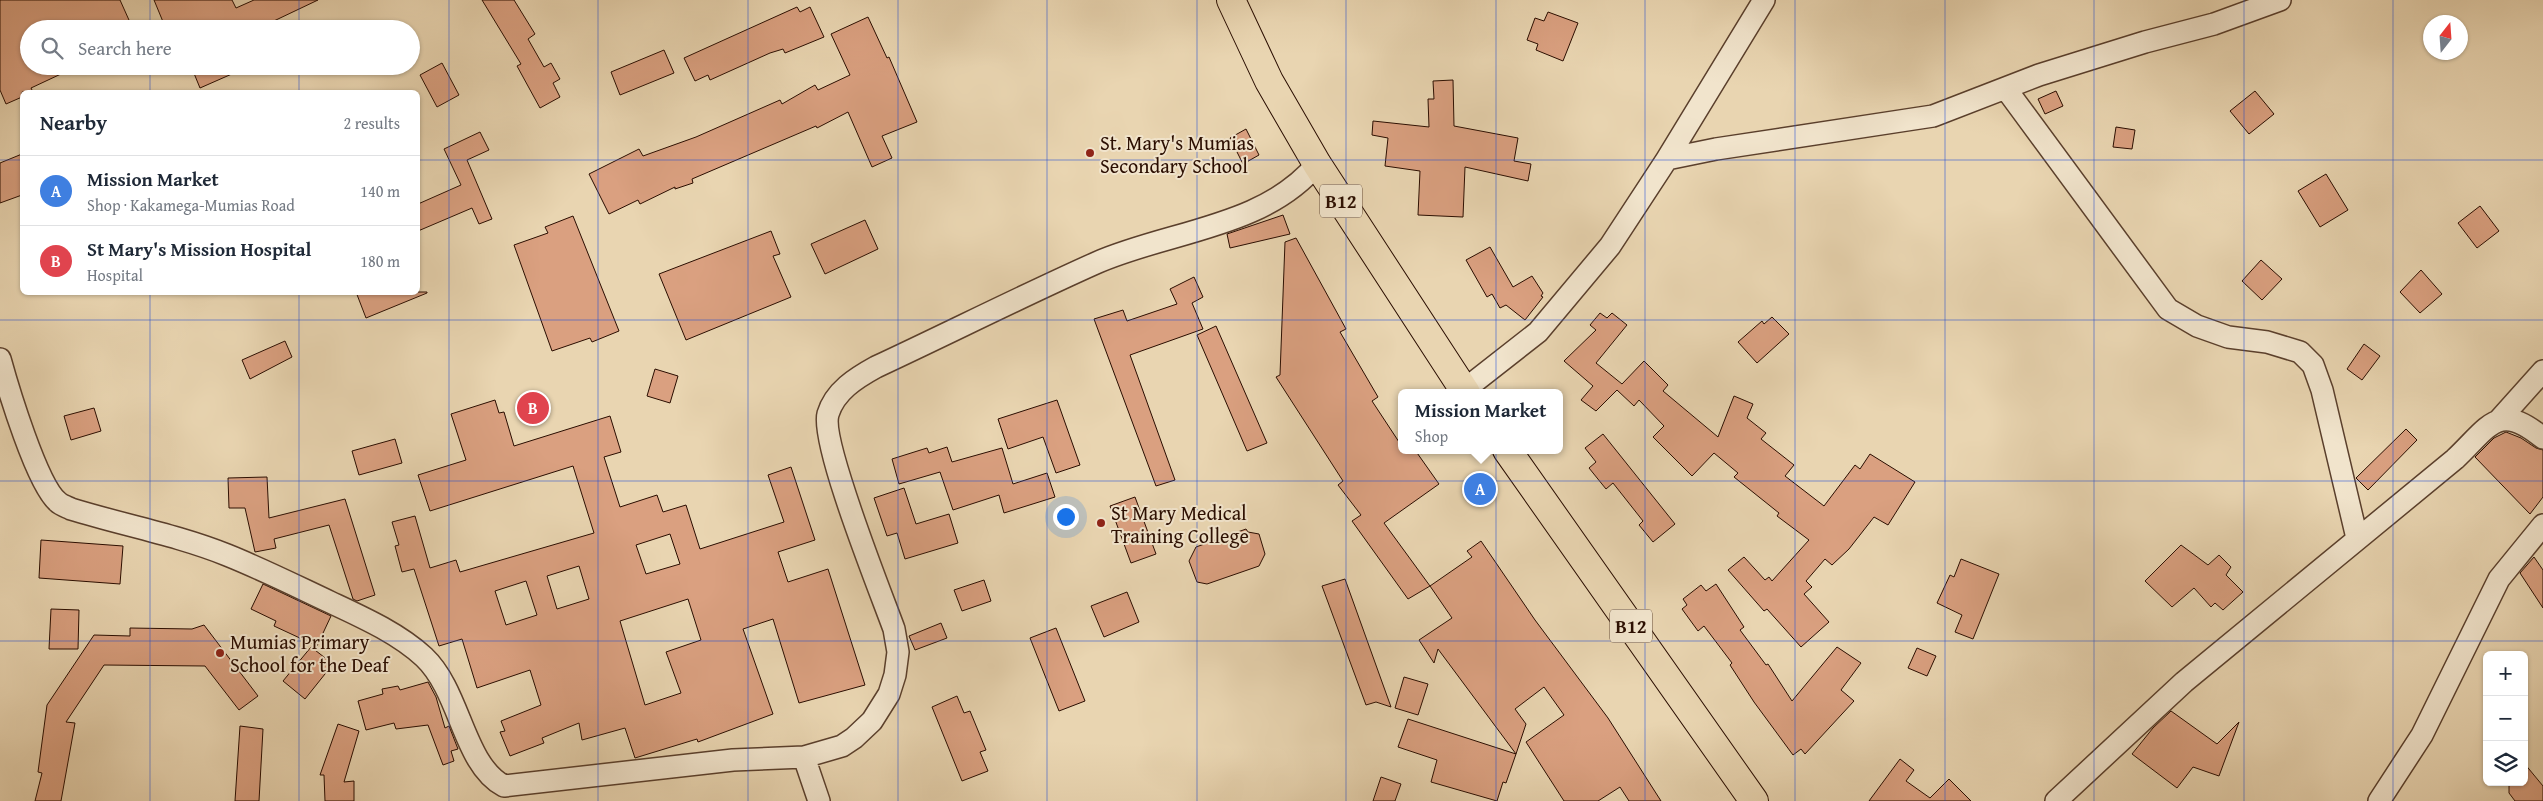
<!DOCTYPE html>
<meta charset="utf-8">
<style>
body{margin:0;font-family:"Gentium Book Plus",serif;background:#f2f2f3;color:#1f2937}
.controls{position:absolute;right:15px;bottom:15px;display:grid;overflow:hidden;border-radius:8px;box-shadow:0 1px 4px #0004}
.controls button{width:45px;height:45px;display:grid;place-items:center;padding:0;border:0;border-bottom:1px solid #e0e1e3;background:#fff;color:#1f2937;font:25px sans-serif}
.compass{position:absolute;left:2423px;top:15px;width:45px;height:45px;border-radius:50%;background:#fff;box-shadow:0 1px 4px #0004;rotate:17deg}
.you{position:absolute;left:1065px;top:516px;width:18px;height:18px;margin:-12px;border:4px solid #fff;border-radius:50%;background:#1a73e8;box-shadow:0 0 0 8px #1a73e833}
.badge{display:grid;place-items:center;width:32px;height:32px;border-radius:50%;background:#0f766e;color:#fff;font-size:16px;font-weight:700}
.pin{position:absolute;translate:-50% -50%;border:2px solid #fff;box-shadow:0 1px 5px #0006}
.popup{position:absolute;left:1398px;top:389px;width:165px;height:65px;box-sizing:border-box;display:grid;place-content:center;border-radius:8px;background:#fff;filter:drop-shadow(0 1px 4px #0005);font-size:16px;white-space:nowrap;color:#747a83}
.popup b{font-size:19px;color:#1f2937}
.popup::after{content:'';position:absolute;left:50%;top:100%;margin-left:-10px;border:10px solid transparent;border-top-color:#fff}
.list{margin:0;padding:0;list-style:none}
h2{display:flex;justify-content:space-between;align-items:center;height:65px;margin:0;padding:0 20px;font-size:21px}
h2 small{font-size:16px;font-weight:400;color:#747a83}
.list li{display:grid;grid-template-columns:32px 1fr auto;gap:15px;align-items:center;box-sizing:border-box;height:70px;padding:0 20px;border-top:1px solid #e0e1e3}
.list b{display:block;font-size:19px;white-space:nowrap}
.list p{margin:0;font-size:16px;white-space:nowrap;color:#747a83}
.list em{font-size:16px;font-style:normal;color:#747a83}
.icon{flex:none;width:28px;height:28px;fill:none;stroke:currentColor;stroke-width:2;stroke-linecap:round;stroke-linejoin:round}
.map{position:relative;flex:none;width:2543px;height:801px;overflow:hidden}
.search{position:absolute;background:#fff;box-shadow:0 1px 4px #0004;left:20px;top:20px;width:400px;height:55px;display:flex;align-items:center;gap:12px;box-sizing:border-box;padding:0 18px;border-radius:28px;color:#747a83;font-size:19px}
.panel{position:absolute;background:#fff;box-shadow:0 1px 4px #0004;left:20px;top:90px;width:400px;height:205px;border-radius:8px}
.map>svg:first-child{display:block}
.building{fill:#daa080;stroke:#2a0d00;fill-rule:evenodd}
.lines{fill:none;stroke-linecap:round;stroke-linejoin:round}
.minor-casing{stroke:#5a3f2c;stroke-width:24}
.trunk-casing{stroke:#2a0d00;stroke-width:30}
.minor{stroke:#f1e4cc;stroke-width:21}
.trunk{stroke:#e9d5b1;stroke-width:28}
.grid{fill:none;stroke:#1d4ed8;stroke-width:1;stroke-opacity:0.55}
.poi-dot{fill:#8f2418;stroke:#f1e4cc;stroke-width:2}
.labels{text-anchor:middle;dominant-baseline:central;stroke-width:4;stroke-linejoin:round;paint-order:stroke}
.shield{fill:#f1e4cc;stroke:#664e3d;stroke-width:1}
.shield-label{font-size:19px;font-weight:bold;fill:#2a0d00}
.poi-label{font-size:20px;fill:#2a0d00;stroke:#f1e4cc;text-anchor:start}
</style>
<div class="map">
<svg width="2543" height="801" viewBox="0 0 2543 801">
<rect width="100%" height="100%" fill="#e9d5b1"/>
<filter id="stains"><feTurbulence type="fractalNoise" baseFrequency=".004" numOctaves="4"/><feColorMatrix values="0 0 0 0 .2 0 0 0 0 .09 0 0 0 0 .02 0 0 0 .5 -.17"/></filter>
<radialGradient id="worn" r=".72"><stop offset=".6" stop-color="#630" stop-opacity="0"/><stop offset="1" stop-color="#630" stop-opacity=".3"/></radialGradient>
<path class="building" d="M0,0H120L133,29H29V66H78L31,88L33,92H22V97L6,104L0,90Z
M154,0H232L236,8L254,0H318L257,29H255L251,22L236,29H166Z
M482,0H514L535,34L528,39L544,67L551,63L560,79L553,83L560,97L540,108L517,66L521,64Z
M797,7L800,12L810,7L824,37L785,53L783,49L770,53L710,80L708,75L695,81L684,58Z
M1548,12L1578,23L1563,61L1536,50L1538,44L1527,40L1535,18L1544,21Z
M868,17L887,58L889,57L917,122L882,136L892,158L872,167L848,112L817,128L816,126L692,179L693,183L675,189V187L640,204L638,200L609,214L589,174L639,149L643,156L696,137L780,100L782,104L815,85L818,90L850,75L831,34Z
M664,50L674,73L620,95L611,72Z
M442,63L459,95L437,107L420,75Z
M191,66H250L200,88Z
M1453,80L1454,126L1518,138L1514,161L1531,164L1528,181L1465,167L1463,217L1418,215L1420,171L1385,166L1388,138L1372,135L1373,121L1429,127L1428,99H1434L1433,81Z
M2056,91L2063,106L2045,114L2038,99Z
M2255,91L2274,114L2249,134L2230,111Z
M2116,127L2135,130L2132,149L2113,147Z
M1246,129L1259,155L1243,164L1230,138Z
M480,132L489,150L467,160L492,219L479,224L472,208L418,231V204L461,185L444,149Z
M22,154V195L0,203V163Z
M2326,174L2348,210L2320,227L2298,191Z
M2480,206L2499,231L2477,248L2458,223Z
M1283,215L1290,234L1230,248L1227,234Z
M573,216L619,331L592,342L590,338L552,351L514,245L548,233L545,227Z
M865,220L878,249L825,274L811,244Z
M771,231L780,254L773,256L791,297L686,340L659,274Z
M1296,238L1346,329L1340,332L1378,397L1372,401L1401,445V450H1415L1439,484L1384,523L1430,586L1472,557L1467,551L1481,541L1535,620L1608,718L1661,801H1629L1620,787L1598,801H1564L1526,742L1564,715L1544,687L1515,709L1526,724L1516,754L1438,649L1434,663L1419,640L1452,618L1430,586L1408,599L1352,521L1361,515L1338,485L1343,481L1276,377L1280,375L1285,242Z
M1490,247L1513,287L1532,276L1543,293L1541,296L1543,297L1525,320L1506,305L1500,308L1492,294L1487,297L1466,260Z
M2261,260L2282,279L2262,300L2242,281Z
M2421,270L2442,294L2420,313L2400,292Z
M1194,277L1203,297L1192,303L1203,329L1130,355L1175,480L1156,486L1094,319L1123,310L1127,321L1177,304L1170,289Z
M356,292H427V293L366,318Z
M1600,313L1607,318L1612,313L1627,325L1596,363L1622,384L1644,361L1668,385L1663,391L1718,437L1734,396L1753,404L1747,418L1766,433L1761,439L1794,465L1785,476L1824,506L1855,465L1860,469L1870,454L1915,482L1888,525L1874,517L1849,549L1832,565L1825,559L1806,581L1812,587L1804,594L1829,622L1801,647L1767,609L1764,611L1728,570L1744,557L1765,580L1769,577L1772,581L1809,540L1777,516L1779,513L1734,477L1738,473L1714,453L1692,476L1653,437L1664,426L1639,400L1634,406L1617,390L1596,411L1581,400L1593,386L1564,361L1596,330L1590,325Z
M1772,317L1789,334L1757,363L1738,342L1762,321L1764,324Z
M1216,326L1267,443L1247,451L1197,335Z
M285,341L292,357L250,379L242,360Z
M2364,344L2380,356L2362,380L2347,369Z
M655,369L678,376L670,403L647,396Z
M495,400L499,413L504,412L514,446L610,416L621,452L604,457L620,507L657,495L663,512L686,505L700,549L784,522L768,475L791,467L815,540L778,552L788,582L828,569L865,685L799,703L773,619L743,629L773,714L698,742L697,739L635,758L625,728L582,740L579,723L542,738L544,743L510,756L500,732L505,731L501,721L541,705L530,670L477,688L462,639L439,646L414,569L402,572L395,546L399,545L392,522L415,516L430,568L456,560L460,572L594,533L573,466L430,511L418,475L466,460L451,414ZM670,534L680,564L646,574L636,545ZM579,566L589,599L557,609L547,576ZM526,581L537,615L506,625L495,591ZM688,599L701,640L666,652L681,693L645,705L620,621Z
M1057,400L1080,465L1056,473L1043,437L1008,449L998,419Z
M94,408L101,431L71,440L64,416Z
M2406,429L2417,440L2368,490L2356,478Z
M2506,432L2521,438L2536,448L2543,450V497L2530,514L2475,457L2494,438Z
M1603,434L1675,524L1653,542L1639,525L1643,521L1613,483L1606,489L1589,468L1596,462L1585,448Z
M395,439L402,463L359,475L352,451Z
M947,447L952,462L1002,448L1013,484L1047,473L1055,497L1004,513L999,495L953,510L940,472L899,484L892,459L927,448L929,453Z
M267,477L269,518L345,499L375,595L357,601L353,599L329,525L274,539L276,548L255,552L245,508H229L228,478Z
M904,488L916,524L949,514L958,543L905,559L897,533L887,536L874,498Z
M1135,497L1156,554L1131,563L1110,506Z
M1246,529L1248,532L1259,534L1265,554L1259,566L1207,584L1197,582L1189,561L1196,547Z
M41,540L123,546L120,584L39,578Z
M2181,545L2208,565L2219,555L2231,567L2226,575L2243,592L2223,610L2215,603L2211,607L2194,588L2172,607L2145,581Z
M2534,557L2543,570V608L2520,573Z
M1961,559L1999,574L1973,639L1955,632L1962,615L1937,603L1950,575L1954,577Z
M1345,579L1391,707L1376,702L1366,705L1322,586Z
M984,580L991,601L962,611L954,590Z
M263,584L331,616L317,646L274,626L276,621L251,609Z
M1716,584L1744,627L1740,630L1766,665L1768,664L1792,701L1837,647L1861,663L1841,690L1854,701L1805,754L1801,749L1793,755L1754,702L1730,665L1732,663L1704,626L1698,631L1682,609L1687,605L1683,599L1701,585L1706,591Z
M1127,592L1139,622L1104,637L1091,606Z
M51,609L79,610L78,649H49Z
M941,623L947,638L915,650L909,636Z
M204,625L258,696L239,710L205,666L104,665L66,722L75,723L61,801H35L42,773L38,772L47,705L94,635L130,636V628L192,629Z
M1056,628L1085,701L1059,711L1030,638Z
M311,647L333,664L305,699L283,681Z
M1917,648L1936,656L1927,676L1908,668Z
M1404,677L1428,684L1418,715L1395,708Z
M428,682L436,697L445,728L449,726L458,749L451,751L454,761L443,765L428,725L396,729L394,723L366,730L358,701L383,694L382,689L398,686L400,690Z
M957,696L964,713L970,711L986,750L980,752L988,771L962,781L932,707Z
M2171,711L2217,744L2239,722L2219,776L2193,767L2177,788L2132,754L2153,728Z
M1408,719L1516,754L1506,783L1503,782L1497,801L1431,782L1437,760L1398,747Z
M338,724L359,731L344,782L354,781V801H325L324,775H320Z
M240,726L263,729L259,801H235Z
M1900,759L1914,770L1906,781L1930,798L1949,779L1971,801H1869Z
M2524,763L2543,786V801H2515L2509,793V786L2514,782H2524Z
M1381,777L1401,784L1395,801H1373Z"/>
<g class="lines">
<defs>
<path id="minor" d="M2006,89L2168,309L2197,326L2228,337L2267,342L2300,352L2313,365L2322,390L2357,538
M1667,159L1764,0
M0,359C8,388 37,485 58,502C61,505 67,507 71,509C123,525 177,535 227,555C262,569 296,586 330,602C362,617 398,633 424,657C461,692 463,764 504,786L733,760L804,757L842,746L854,738L872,721L889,694L895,675L898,652L894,629C881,593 820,442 828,414C835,391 856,378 876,367C949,333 1022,296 1096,263C1168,231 1264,228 1317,164
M1464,390L1538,332L1610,246L1667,159L1716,149L1933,116L2039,75L2145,42L2214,24L2280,0
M2500,419L2543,371
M804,757L819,801
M2056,801L2184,682L2455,459C2490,426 2498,401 2543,438
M2379,801L2422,735L2499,579L2543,525"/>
<path id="trunk" d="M1231,0L1269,81L1317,164L1466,393
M1507,450L1754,801"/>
</defs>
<use href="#minor" class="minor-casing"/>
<use href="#trunk" class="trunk-casing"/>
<use href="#minor" class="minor"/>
<use href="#trunk" class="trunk"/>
</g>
<path class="grid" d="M150,0V29M299,0V29M449,0V801M598,0V801M748,0V801M898,0V801M1047,0V801M1197,0V801M1346,0V801M1496,0V801M1645,0V801M1795,0V801M1945,0V801M2094,0V801M2244,0V801M2393,0V801M150,66V92M299,66V92M0,160H22M418,160H2543M150,292V801M299,292V801M0,320H2543M0,481H2543M0,641H2543"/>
<g class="poi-dot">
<circle cx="1090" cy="153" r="5"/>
<circle cx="1101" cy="523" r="5"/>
<circle cx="220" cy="653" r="5"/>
</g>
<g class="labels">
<g class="shield">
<rect x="1320" y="184.5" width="42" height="33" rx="4"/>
<rect x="1610" y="609.5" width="42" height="33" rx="4"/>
</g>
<g class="shield-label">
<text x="1341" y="201">B12</text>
<text x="1631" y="626">B12</text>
</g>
<g class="poi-label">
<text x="1100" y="142">St. Mary's Mumias<tspan x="1100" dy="23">Secondary School</tspan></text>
<text x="1111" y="512">St Mary Medical<tspan x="1111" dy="23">Training College</tspan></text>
<text x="230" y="641">Mumias Primary<tspan x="230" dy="23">School for the Deaf</tspan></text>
</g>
</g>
<rect width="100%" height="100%" filter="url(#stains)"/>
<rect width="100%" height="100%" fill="url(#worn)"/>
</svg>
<div class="controls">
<button>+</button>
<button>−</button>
<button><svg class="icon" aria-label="layers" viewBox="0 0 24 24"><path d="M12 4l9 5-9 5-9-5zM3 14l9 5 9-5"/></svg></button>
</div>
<svg class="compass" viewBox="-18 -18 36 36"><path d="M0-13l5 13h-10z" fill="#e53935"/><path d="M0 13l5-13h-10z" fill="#747a83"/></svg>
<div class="you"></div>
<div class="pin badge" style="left:1480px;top:489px;background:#3f7fe0">A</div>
<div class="popup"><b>Mission Market</b>Shop</div>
<div class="pin badge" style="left:533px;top:408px;background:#e0444e">B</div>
<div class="search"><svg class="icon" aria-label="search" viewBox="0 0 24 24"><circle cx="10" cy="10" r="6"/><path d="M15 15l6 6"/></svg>Search here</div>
<section class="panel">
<h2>Nearby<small>2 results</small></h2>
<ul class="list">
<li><span class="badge" style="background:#3f7fe0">A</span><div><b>Mission Market</b><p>Shop · Kakamega-Mumias Road</p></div><em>140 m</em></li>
<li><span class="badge" style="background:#e0444e">B</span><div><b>St Mary's Mission Hospital</b><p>Hospital</p></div><em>180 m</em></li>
</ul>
</section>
</div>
